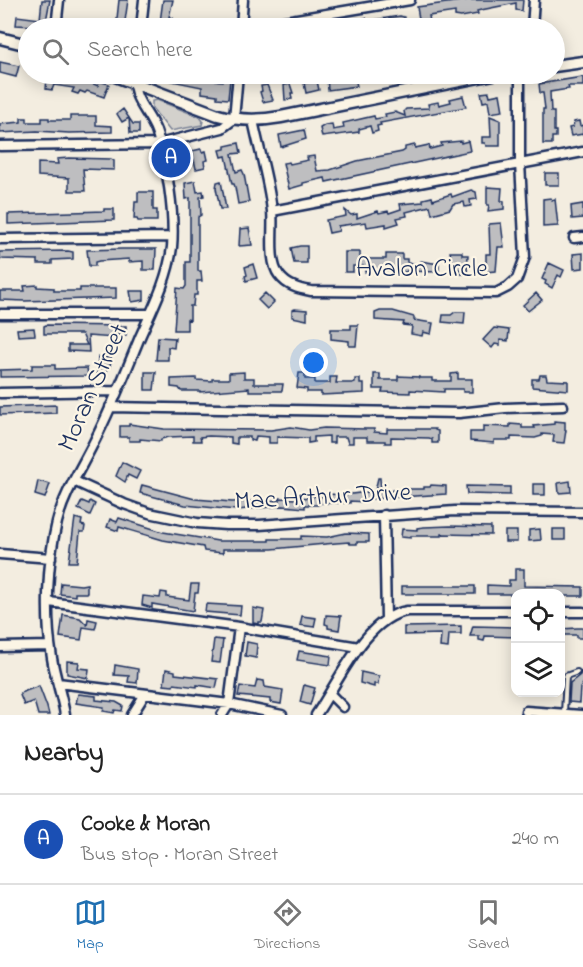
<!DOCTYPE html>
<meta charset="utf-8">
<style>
body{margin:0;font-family:"Indie Flower",sans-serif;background:#f6f6f6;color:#222}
.controls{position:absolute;right:18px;bottom:18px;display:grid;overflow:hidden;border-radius:12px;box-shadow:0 3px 15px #0003}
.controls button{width:54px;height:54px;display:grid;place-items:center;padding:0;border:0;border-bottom:2px solid #e0e0e0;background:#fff;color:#222;font:30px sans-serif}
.you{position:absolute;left:314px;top:363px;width:21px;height:21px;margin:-15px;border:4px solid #fff;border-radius:50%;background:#1a73e8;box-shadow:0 0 0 9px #1a73e833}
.badge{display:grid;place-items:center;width:39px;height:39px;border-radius:50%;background:#1f6fb2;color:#fff;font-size:20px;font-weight:700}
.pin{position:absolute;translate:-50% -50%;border:3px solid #fff;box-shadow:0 2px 6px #0006}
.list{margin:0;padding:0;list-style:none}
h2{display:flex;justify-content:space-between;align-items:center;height:78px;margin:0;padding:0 24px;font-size:26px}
h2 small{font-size:20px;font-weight:400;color:#767676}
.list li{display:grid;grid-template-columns:39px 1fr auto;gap:18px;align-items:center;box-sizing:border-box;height:90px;padding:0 24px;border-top:2px solid #e0e0e0}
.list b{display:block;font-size:22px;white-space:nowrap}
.list p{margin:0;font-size:20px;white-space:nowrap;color:#767676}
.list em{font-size:20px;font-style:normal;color:#767676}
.icon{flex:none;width:33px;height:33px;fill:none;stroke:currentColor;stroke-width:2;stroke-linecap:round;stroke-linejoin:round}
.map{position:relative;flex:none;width:583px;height:715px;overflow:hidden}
.search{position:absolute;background:#fff;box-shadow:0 3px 15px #0003;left:18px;right:18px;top:18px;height:66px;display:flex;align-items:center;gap:15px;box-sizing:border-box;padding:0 21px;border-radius:33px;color:#767676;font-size:22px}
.sheet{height:168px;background:#fff}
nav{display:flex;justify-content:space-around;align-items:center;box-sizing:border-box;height:84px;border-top:2px solid #e0e0e0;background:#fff;font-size:16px;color:#767676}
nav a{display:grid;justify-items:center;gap:3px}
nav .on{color:#1f6fb2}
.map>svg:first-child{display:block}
.green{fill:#d3d1cc;stroke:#778095;stroke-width:1.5}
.building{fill:#bebec0;stroke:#1b2f5e;stroke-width:1.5}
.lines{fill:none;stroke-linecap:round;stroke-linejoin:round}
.lane-casing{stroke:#1b2f5e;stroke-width:8}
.street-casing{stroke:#1b2f5e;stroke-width:13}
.secondary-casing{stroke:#1b2f5e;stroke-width:15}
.lane{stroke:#fcf5e5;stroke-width:4}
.street{stroke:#fcf5e5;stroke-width:8}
.secondary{stroke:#fcf5e5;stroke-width:10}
.labels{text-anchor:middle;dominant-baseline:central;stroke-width:4.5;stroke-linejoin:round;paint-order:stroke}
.street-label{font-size:26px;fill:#1b2f5e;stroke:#fcf5e5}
</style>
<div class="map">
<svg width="583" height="715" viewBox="0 0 583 715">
<rect width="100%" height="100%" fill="#f3ede0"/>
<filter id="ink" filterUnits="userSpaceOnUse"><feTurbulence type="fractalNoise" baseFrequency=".0167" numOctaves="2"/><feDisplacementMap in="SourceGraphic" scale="12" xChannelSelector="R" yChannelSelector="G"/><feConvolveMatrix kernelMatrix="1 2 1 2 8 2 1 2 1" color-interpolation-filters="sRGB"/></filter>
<g filter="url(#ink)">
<path class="green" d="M157,100L200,117L203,121L202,125L170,131L152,108V101Z"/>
<path class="building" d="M42,0H50L46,21L49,22L48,28H33L34,26L16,25L17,16L40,19Z
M119,0H128L124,28H116Z
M163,0H173L169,17L173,18V23H176L175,28L163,26L164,22H160Z
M469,0H523L522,11L516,10V3L481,10L477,11L478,14L461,17L455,16V12L429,16L430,22L420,25L417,7Z
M400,16L404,17L405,25H402V28H389V26L362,28L361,19L366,18L367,21Z
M0,62L19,66L16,77L0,73Z
M167,74H203L212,75L211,80L223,81V79H230L228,99L217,98V95L202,93V87L167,80Z
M354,74L357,86L328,90L327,78H334V80L345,79L348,75Z
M60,76L80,78L98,86L99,81L109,84L104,97L87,91L85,93L80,91L78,94L72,92L74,88L54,85L52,90L46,89L47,78L60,79Z
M583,77V86H568L569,89L550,92L551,112H554V131H556V137H552V144H543V109H545L543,93H540L539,84Z
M317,81L319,90L306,93L304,83Z
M290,84L293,93H291L292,99L285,100L284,85Z
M267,85L273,100L263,102L260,92L262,91L261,86Z
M489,92L490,96L500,94L503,111L490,113L488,101L483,102L481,93Z
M463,96L466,107L380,123L381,125L377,126L378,131L372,133L370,126L359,129V132L322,137L320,128L325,125L332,124L333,130L344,128L343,123L374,116L375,119L386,117L385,114L395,112L405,116L404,111L406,109L429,108L428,104L438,102L439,105L451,102L450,99Z
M123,109L133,124H139V133H130L129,118L122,122L117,114Z
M70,116H96V125L112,126V132L69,133L37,131L0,133V124L21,122V118H27V122H42V118H49V120H70Z
M490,116L500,120V146H486L485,143H482V137H491Z
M579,121L580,126L583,125V134L571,136L569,128L573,127L574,122Z
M304,130L306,139L281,147L279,135Z
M461,141V143L468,141L470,151L326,182L325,178L303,183V185L289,189L283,163L289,162L290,164L308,160L307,157L314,156L317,171L330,170L357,161L402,152L405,150V147L415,145V148L429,145L430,149L442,146L441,143Z
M239,143L241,153L232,154L236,172L242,170L244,174L249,202L238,204L235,187L234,184H232L226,156L222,157L220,150L225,149V146Z
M201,149L202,152L206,151L208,160L204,161L205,167L196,169L192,151Z
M69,158L111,159L114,161V170L83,169L85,191H69V178L38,176V163L58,164L57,159Z
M545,173H559V185H545Z
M195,181L197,192L203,191L204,196L200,197L201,215L198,217V271H201L202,281H197V295H194L193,306H190V320L187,319V330H174L177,288L184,289L186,286V262H190V198L186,199L185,183Z
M221,181L226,209H220L216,188L217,182Z
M487,187L502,188L501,201H504V209L488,211L489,205H487Z
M471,190L476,192L477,199L470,200L471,206L465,207L464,202L453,204L450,209L432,214L430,206L406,212L407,216L397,218L399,223L386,227V224L367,227L366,222L338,226L339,231L329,233L326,220L346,216L345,210L351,215L357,214V218L378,211L379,213L388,211L389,213L401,209L400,204L423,202V199L432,197L433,200L451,194L452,197Z
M138,192H153V210H157V221H138L137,219H134L135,202H138Z
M551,198L552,200L555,199L558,226L543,227V199Z
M583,204V218L572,219L571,206Z
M104,209H114V220L8,224V214L104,211Z
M501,223L504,247H498L496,271L484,272L483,266H486V254H490L489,224Z
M249,228L252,245L239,246L240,229Z
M300,246H307V263H294L291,248Z
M122,249H156L155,270H143V261L129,262V259L99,261L95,262V266H89L87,250Z
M68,251L73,252V259L52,260V264H38V260L0,259V252Z
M345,252H360V259H386V254H402V259H407V263L420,264L421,261L439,264V272L407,271V272H398V269L365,272V266H353V272H345Z
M450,252H462V255H468L467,274H459V269H453Z
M583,253V268L574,269L573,254Z
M549,263L564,270L561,277L558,275L552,288L545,284L546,281L542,279Z
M253,264L257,278L246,281L245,276L247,275L245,267Z
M37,285V287L54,288V291H80V288H116V298L25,301L0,300V291H25L24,286Z
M130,291H144V300L132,302Z
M265,293L274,302L267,309L258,300Z
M536,293L542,300L528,311L523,305Z
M295,309L307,310V320L292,317V310Z
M380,311H393L414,317V320L433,323L431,334L423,332L422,336L411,334L412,326L403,325L404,322L375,320V313Z
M455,312H465L464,324L442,322L443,315H451Z
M46,325L126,326V335H115V338L88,336L89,352L68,351V345H87L82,334H44V326Z
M351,325H358L356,346H349V341L331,339V329H351Z
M34,328L35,335L18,336L17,329Z
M494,328L509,330L508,341L500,340V345L495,344L492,348L483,340Z
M158,337L175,338L174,348L168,347V360H156Z
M98,357L111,358L110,367L107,369L106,375L97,374Z
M32,365H55V369L87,368L88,376L0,377V370L32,369Z
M145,372H156L154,390H145Z
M244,372V378H254V384H283L282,391H249V388L200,392V391H181L179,388L171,387V379L196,378V380L212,381V379H229V373Z
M299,373H305V379H315V383H330V377H337L336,383H352L355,382V379H360V384H364V393L321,395V392H307V389L297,388Z
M458,373V379H472V392H463V389H444V392L410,390V393L382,392L383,389H374V374H380V380H398V376L419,377V378H432V381H451V374Z
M540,375H546L547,380L568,381V390L532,387V379H539Z
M56,405V413L0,415V407Z
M554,421L565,422V430H566L564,443L553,442L554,435L542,434V436L535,438L511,437V440H494V443L470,441V432H483V426L510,427V424L522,425V428H535L534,426L554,424Z
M129,424L164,429L271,430L291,427L309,430L324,428L367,429H374V432L387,433V429H435V430L438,431V443H432V439L429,438L391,437V443H385V441H367V437H353V443H348L346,437H334V443H329V436L314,437V442L308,443V438L277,437V443H269V437L256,436L255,441L250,440V437H237V444L231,443V437L209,436L200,437L201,441H193V436L169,437L161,439V441L140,439V441H129V437H120V426H129Z
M122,462L140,471L136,479L128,475L125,482L116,476Z
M378,478H380L381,491L392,492V490H400V489H424V487H430L431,485L446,486V494L369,499L366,502L350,501V503H321L318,505H305V508L283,506L236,510L185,505L140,493L142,485L195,499L232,502L264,501L280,500V498L296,499V497L312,498V496L328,497V494L344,495L375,491Z
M38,481L50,484L45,498L35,495Z
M570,481L571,492L559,493L558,483Z
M533,484H545V495H533Z
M466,486L510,487V495L467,494Z
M82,501L89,504L90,501L95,504L90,515L78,509Z
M75,518L82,520L81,525L85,526L84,532H80L77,562H69Z
M119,518L163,532L218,541H269V539H301V536L327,537L346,533L369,534V542H357V544H350L349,542L336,543L272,549H223V553L204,551L203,547L163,540L119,527L118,531L107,527L110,519L117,522Z
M450,526L491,527V535L442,534V536H411V538L401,537L402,529L417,530V528L424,527Z
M540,529L541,540L529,541V530Z
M553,529H565V540H553Z
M505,531H517V542H505Z
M515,569H524V586L583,587V596H561V594H487V585L509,586V580H515Z
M61,583L81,585L87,584V593H75V596L60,594Z
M191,584H199L198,593H195L193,611L152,604V608L142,605L143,596L160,598L161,592L167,593V597L189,600Z
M402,586H475V594H402Z
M206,604L241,606L240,615L205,612Z
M253,608L264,610L262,622H259V624L253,623Z
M63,615L80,618L87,625L88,619L97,621L95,629L83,627L81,640L60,637Z
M326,615L341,616L339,630L328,628V625L325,624Z
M302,616L316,618L314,627L300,625Z
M461,626V634H449L448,648L440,647L441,634L404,635V627Z
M473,626L516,627V637L485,636L484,641L479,640V636H470Z
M577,628H583V638H577V635H561V629Z
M214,639L223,640L220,663L211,662Z
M247,642L257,644L256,658L245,656Z
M299,651L331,656L330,665L297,660Z
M67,661L79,662L78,668L89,669L88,678L67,674Z
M115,665L138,669L137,683L128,682L129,676L114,675Z
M583,668V684L580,688L579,703L569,702L570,683L580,675Z
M166,669L175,671V674L218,679L216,688L197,685V687L174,684L173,686L164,685Z
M361,672L379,676L378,684H374V687L360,683Z
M257,680L264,681L265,687L283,690L281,704L270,702V699L238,696L240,686L255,688Z
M304,685L315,688L310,705L300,702Z
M39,686L47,707L49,715H38L34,701L24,705L20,695V693Z
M78,694L96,696V700L116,702L123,706L122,711L115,710L114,713L103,711L104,707L76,703Z"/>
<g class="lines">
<defs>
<path id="lane" d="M564,713L566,676L577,672"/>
<path id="street" d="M56,28L59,0
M141,28L144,0
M241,28L243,0
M243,28L410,0
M532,28L534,0
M253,120C259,150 269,181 272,211C274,229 268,261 279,275C287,286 299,289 311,291L496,293L508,287L517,279L525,257L520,163V74
M0,146L159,144L222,128L234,119L238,74
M272,211L583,152
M574,238L583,237
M0,239L172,237
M0,314H150
M0,393L117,391
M110,407L459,413L505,408L563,406
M74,481L124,504L149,513L197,523L226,525H259L455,511L583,512
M384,515L386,619
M0,554L51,558
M49,602L239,627L359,647
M560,612H583
M0,647L50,646
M58,683L229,704L282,715
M330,694L343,707
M526,711L581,715
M65,715C62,696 55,677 52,658C45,615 47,564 57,522C64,493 82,467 95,440C112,407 126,371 140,337C153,308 168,279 172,247C175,215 167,161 156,131C148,110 130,98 135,74
M132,715L145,694
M222,715L229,704L239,627
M316,715C338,683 366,617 407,611H516"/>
<path id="secondary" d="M0,38L28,45
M554,66L583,62
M110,74L218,115C239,121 259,121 281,117L494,74"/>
</defs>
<use href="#lane" class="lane-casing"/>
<use href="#street" class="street-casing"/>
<use href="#secondary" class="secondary-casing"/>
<use href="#lane" class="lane"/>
<use href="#street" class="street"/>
<use href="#secondary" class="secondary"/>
</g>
</g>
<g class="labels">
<g class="street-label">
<text x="422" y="270">Avalon Circle</text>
<text transform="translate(94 388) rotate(-66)">Moran Street</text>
<text transform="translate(323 498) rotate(-3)">Mac Arthur Drive</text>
</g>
</g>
</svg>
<div class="controls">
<button><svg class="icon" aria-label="locate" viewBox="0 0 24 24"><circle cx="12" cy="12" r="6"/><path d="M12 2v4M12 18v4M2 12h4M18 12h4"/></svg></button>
<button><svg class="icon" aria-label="layers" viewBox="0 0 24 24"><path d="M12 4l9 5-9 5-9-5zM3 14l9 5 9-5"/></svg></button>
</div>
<div class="you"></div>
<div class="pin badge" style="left:171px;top:158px;background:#1a4fb4">A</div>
<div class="search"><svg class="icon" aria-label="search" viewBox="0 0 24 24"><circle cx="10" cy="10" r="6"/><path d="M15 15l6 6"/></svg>Search here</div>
</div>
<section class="sheet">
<h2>Nearby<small></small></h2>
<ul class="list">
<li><span class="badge" style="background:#1a4fb4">A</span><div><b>Cooke &amp; Moran</b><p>Bus stop · Moran Street</p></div><em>240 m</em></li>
</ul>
</section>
<nav>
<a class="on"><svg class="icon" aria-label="map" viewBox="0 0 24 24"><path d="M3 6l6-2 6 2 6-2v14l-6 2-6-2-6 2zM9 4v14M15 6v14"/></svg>Map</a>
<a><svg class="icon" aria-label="directions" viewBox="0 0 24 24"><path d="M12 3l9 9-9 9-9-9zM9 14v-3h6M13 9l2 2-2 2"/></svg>Directions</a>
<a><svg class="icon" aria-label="saved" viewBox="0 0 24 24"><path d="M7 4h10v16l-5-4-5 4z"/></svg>Saved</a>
</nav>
